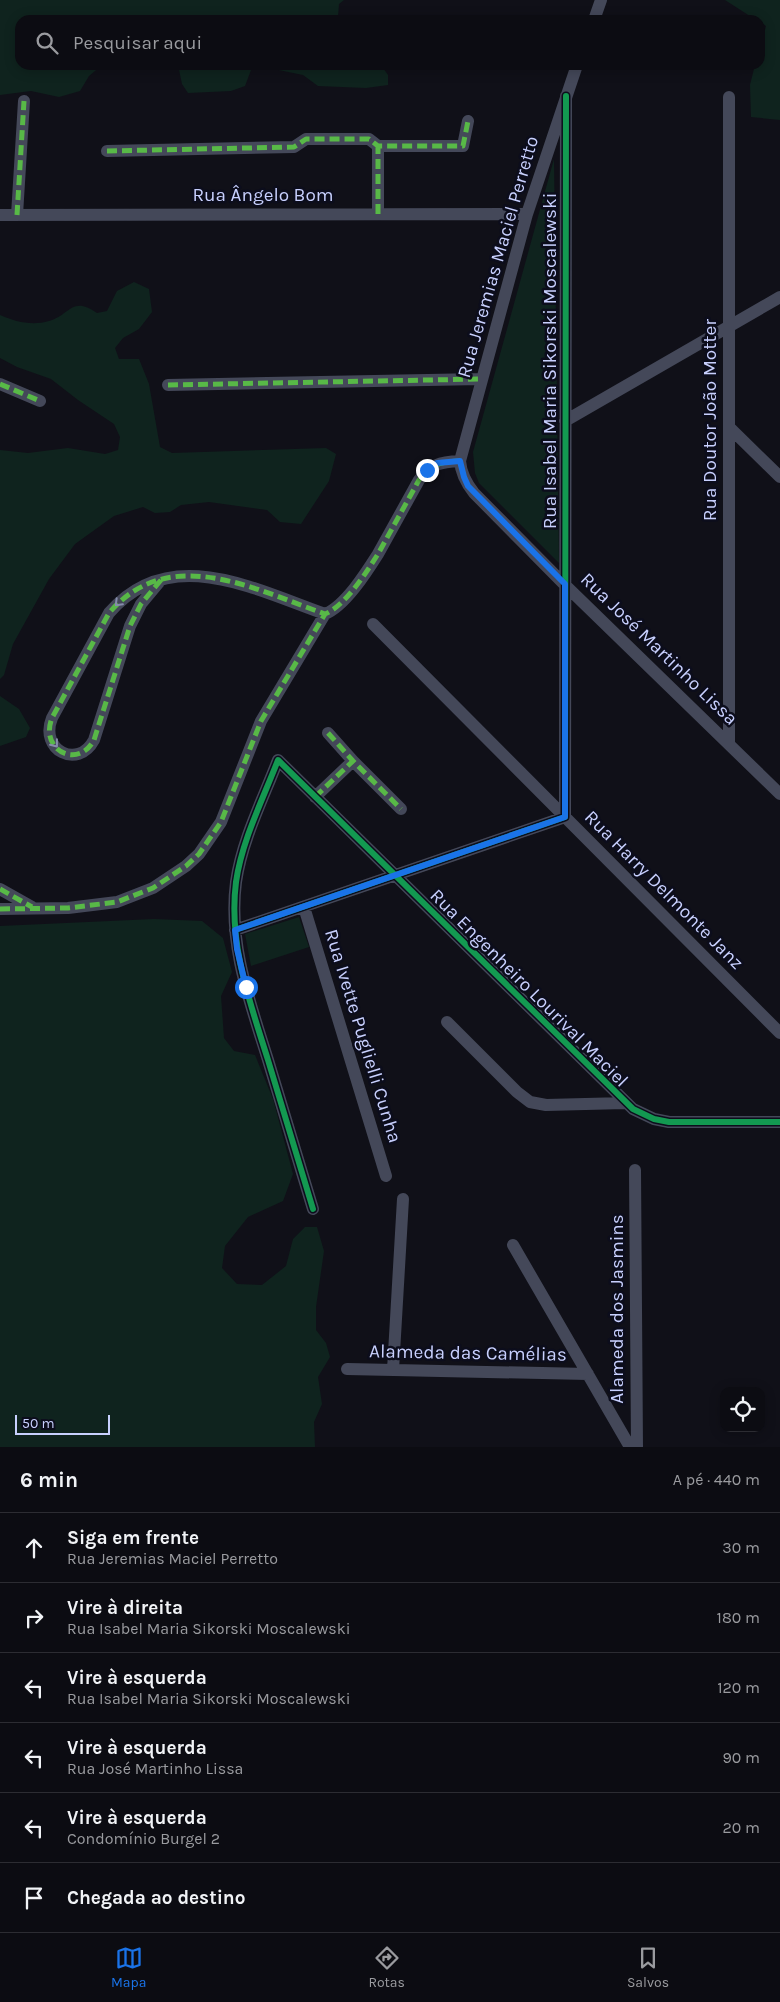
<!DOCTYPE html>
<html lang="pt">
<meta charset="utf-8">
<style>
body{margin:0;font-family:Karla,sans-serif;background:#1a1a20;color:#f1f3f6}
.controls{position:absolute;right:15px;bottom:15px;display:grid;overflow:hidden;border-radius:10px;box-shadow:0 2px 12px #0003}
.controls button{width:45px;height:45px;display:grid;place-items:center;padding:0;border:0;border-bottom:1px solid #2c2c32;background:#0c0c12;color:#f1f3f6;font:25px sans-serif}
.scale{position:absolute;left:15px;bottom:12px;width:95px;box-sizing:border-box;padding-left:5px;border:2px solid #c8d0fe;border-top:0;font-size:14px;line-height:18px;white-space:nowrap;color:#c8d0fe;-webkit-text-stroke:4px #0c0d1c;paint-order:stroke}
.stop{position:absolute;width:15px;height:15px;margin:-11px;border:4px solid #1a73e8;border-radius:50%;background:#fff}
.stop.end{background:#1a73e8;border-color:#fff;box-shadow:0 1px 5px #0008}
.list{margin:0;padding:0;list-style:none}
h2{display:flex;justify-content:space-between;align-items:center;height:65px;margin:0;padding:0 20px;font-size:21px}
h2 small{font-size:16px;font-weight:400;color:#9a9b9f}
.list li{display:grid;grid-template-columns:32px 1fr auto;gap:15px;align-items:center;box-sizing:border-box;height:70px;padding:0 20px;border-top:1px solid #2c2c32}
.list b{display:block;font-size:19px;white-space:nowrap}
.list p{margin:0;font-size:16px;white-space:nowrap;color:#9a9b9f}
.list em{font-size:16px;font-style:normal;color:#9a9b9f}
.icon{flex:none;width:28px;height:28px;fill:none;stroke:currentColor;stroke-width:2;stroke-linecap:round;stroke-linejoin:round}
.map{position:relative;flex:none;width:780px;height:1447px;overflow:hidden}
.search{position:absolute;background:#0c0c12;box-shadow:0 2px 12px #0003;left:15px;right:15px;top:15px;height:55px;display:flex;align-items:center;gap:12px;box-sizing:border-box;padding:0 18px;border-radius:15px;color:#9a9b9f;font-size:19px}
.sheet{height:485px;background:#0c0c12}
nav{display:flex;justify-content:space-around;align-items:center;box-sizing:border-box;height:70px;border-top:1px solid #2c2c32;background:#0c0c12;font-size:14px;color:#9a9b9f}
nav a{display:grid;justify-items:center;gap:2px}
nav .on{color:#1a73e8}
.map>svg:first-child{display:block}
.green{fill:#0f231e}
.lines{fill:none;stroke-linecap:round;stroke-linejoin:round}
.street{stroke:#444859;stroke-width:12}
.quiet{stroke:#58b947;stroke-width:5;stroke-dasharray:10 5;stroke-linecap:butt}
.cycleway-casing{stroke:#0c0d1c;stroke-width:9}
.cycleway{stroke:#139951;stroke-width:6}
.oneway{stroke:#868cac}
.route{stroke:#1a73e8;stroke-width:6}
.labels{text-anchor:middle;dominant-baseline:central;stroke-width:5;stroke-linejoin:round;paint-order:stroke}
.street-label{font-size:19px;fill:#c8d0fe;stroke:#0c0d1c}
</style>
<div class="map">
<svg width="780" height="1447" viewBox="0 0 780 1447">
<rect width="100%" height="100%" fill="#101018"/>
<path class="green" d="M0,0H344L339,4L338,17L340,20H20V65H102L89,76L80,91L59,97L31,91L0,95Z
M725,0H780V120L751,117L750,85L755,65H760V48L766,26L760,22V20H756Z
M178,65H381L388,75V85L366,88L318,86L303,75L264,67L251,70L245,86L231,91L188,93L182,84Z
M554,159L559,563L479,483L475,473L473,452Z
M134,282L149,289L152,312L139,329L123,338L115,348L119,359H139L149,384L160,447L172,453L326,448L336,454L329,481L301,524L280,522L267,510L209,502L181,505L170,512L155,513L143,507L114,516L75,544L49,579L13,644L4,675L0,679V450L28,453L68,448L105,454L118,450L120,437L114,424L78,400L51,379L17,367L0,358V315C16,322 32,326 49,321C70,315 72,295 97,313L107,311L117,291Z
M0,696L19,709L30,728L26,737L0,746Z
M299,917L309,947L251,966L245,934Z
M154,919L202,921L223,938L232,972L221,996L224,1038L234,1051L255,1055L273,1099L293,1174L283,1201L248,1217L225,1246L222,1268L237,1284L262,1285L286,1266L293,1239L305,1227H317L324,1251L316,1307V1330L326,1343L330,1357L318,1377L322,1404L314,1422L315,1447H0V926Z"/>
<g class="lines">
<path class="street" d="M594,20L601,0
M577,65L527,214L460,461C461,473 466,483 474,493L565,585L780,794
M107,151L294,147L306,139H369L378,146H463L468,121
M378,214V146
M0,215L527,214
M17,215L24,101
M0,384L40,401
M168,385L481,379
M565,421L780,297
M729,427L780,477
M161,580L141,604L130,626L94,740C78,770 39,750 52,718L109,613C169,543 254,589 325,614
M373,624L780,1033
M328,733L353,761L401,809
M729,744V97
M315,797L353,761
M0,889L32,907
M304,907L386,1176
M0,909L68,908L117,902L153,888L186,866L199,854L221,822L261,721L325,614C345,606 366,573 378,554L419,480C432,464 439,462 460,461
M235,930L565,817L566,96
M447,1022L517,1092L530,1102L546,1105L625,1103
M635,1170L637,1447
M313,1209C298,1160 283,1110 268,1060C250,1002 228,944 236,882C242,840 263,799 278,760L633,1109L654,1119L669,1122H780
M513,1245L630,1447
M347,1369L588,1374
M393,1370L403,1199"/>
<path class="quiet" d="M107,151L294,147L306,139H369L378,146H463L468,121
M378,214V146
M17,215L24,101
M0,384L40,401
M168,385L481,379
M161,580L141,604L130,626L94,740C78,770 39,750 52,718L109,613C169,543 254,589 325,614
M328,733L353,761L401,809
M315,797L353,761
M0,889L32,907
M0,909L68,908L117,902L153,888L186,866L199,854L221,822L261,721L325,614C345,606 366,573 378,554L419,480C432,464 439,462 460,461"/>
<defs>
<path id="cycleway" d="M235,930L565,817L566,96
M313,1209C298,1160 283,1110 268,1060C250,1002 228,944 236,882C242,840 263,799 278,760L633,1109L654,1119L669,1122H780"/>
</defs>
<use href="#cycleway" class="cycleway-casing"/>
<use href="#cycleway" class="cycleway"/>
</g>
<defs><path id="oneway-chevron" d="M-2-3.5L2.5 0L-2 3.5" fill="none" stroke-width="1.6" stroke-linecap="round" stroke-linejoin="round" transform="scale(1.25)"/></defs>
<g class="oneway">
<use href="#oneway-chevron" transform="translate(118 603) rotate(135)"/>
<use href="#oneway-chevron" transform="translate(55 744) rotate(52)"/>
</g>
<g class="lines">
<path class="route" d="M246,987L237,949L235,930L565,817V584L468,486L464,477L460,461L437,463L427,470"/>
</g>
<g class="labels">
<g class="street-label">
<text x="263" y="195">Rua Ângelo Bom</text>
<text transform="translate(498 257) rotate(-74)">Rua Jeremias Maciel Perretto</text>
<text transform="translate(550 361) rotate(-90)">Rua Isabel Maria Sikorski Moscalewski</text>
<text transform="translate(710 420) rotate(-90)">Rua Doutor João Motter</text>
<text transform="translate(659 649) rotate(44)">Rua José Martinho Lissa</text>
<text transform="translate(664 890) rotate(45)">Rua Harry Delmonte Janz</text>
<text transform="translate(529 988) rotate(45)">Rua Engenheiro Lourival Maciel</text>
<text transform="translate(363 1036) rotate(73)">Rua Ivette Puglielli Cunha</text>
<text transform="translate(617 1309) rotate(-90)">Alameda dos Jasmins</text>
<text transform="translate(468 1353) rotate(1)">Alameda das Camélias</text>
</g>
</g>
</svg>
<div class="controls">
<button><svg class="icon" aria-label="locate" viewBox="0 0 24 24"><circle cx="12" cy="12" r="6"/><path d="M12 2v4M12 18v4M2 12h4M18 12h4"/></svg></button>
</div>
<div class="scale">50 m</div>
<div class="stop" style="left:246px;top:987px"></div>
<div class="stop end" style="left:427px;top:470px"></div>
<div class="search"><svg class="icon" aria-label="search" viewBox="0 0 24 24"><circle cx="10" cy="10" r="6"/><path d="M15 15l6 6"/></svg>Pesquisar aqui</div>
</div>
<section class="sheet">
<h2>6 min<small>A pé · 440 m</small></h2>
<ul class="list">
<li><svg class="icon" aria-label="ahead" viewBox="0 0 24 24"><path d="M12 20V5M6 11l6-6 6 6"/></svg><div><b>Siga em frente</b><p>Rua Jeremias Maciel Perretto</p></div><em>30 m</em></li>
<li><svg class="icon" aria-label="right" viewBox="0 0 24 24"><path d="M7 20v-9h11M14 6l5 5-5 5"/></svg><div><b>Vire à direita</b><p>Rua Isabel Maria Sikorski Moscalewski</p></div><em>180 m</em></li>
<li><svg class="icon" aria-label="left" viewBox="0 0 24 24"><path d="M17 20v-9H6M10 6l-5 5 5 5"/></svg><div><b>Vire à esquerda</b><p>Rua Isabel Maria Sikorski Moscalewski</p></div><em>120 m</em></li>
<li><svg class="icon" aria-label="left" viewBox="0 0 24 24"><path d="M17 20v-9H6M10 6l-5 5 5 5"/></svg><div><b>Vire à esquerda</b><p>Rua José Martinho Lissa</p></div><em>90 m</em></li>
<li><svg class="icon" aria-label="left" viewBox="0 0 24 24"><path d="M17 20v-9H6M10 6l-5 5 5 5"/></svg><div><b>Vire à esquerda</b><p>Condomínio Burgel 2</p></div><em>20 m</em></li>
<li><svg class="icon" aria-label="arrive" viewBox="0 0 24 24"><path d="M6 21V4h12l-3 4 3 4H6"/></svg><div><b>Chegada ao destino</b></div></li>
</ul>
</section>
<nav>
<a class="on"><svg class="icon" aria-label="map" viewBox="0 0 24 24"><path d="M3 6l6-2 6 2 6-2v14l-6 2-6-2-6 2zM9 4v14M15 6v14"/></svg>Mapa</a>
<a><svg class="icon" aria-label="directions" viewBox="0 0 24 24"><path d="M12 3l9 9-9 9-9-9zM9 14v-3h6M13 9l2 2-2 2"/></svg>Rotas</a>
<a><svg class="icon" aria-label="saved" viewBox="0 0 24 24"><path d="M7 4h10v16l-5-4-5 4z"/></svg>Salvos</a>
</nav>
